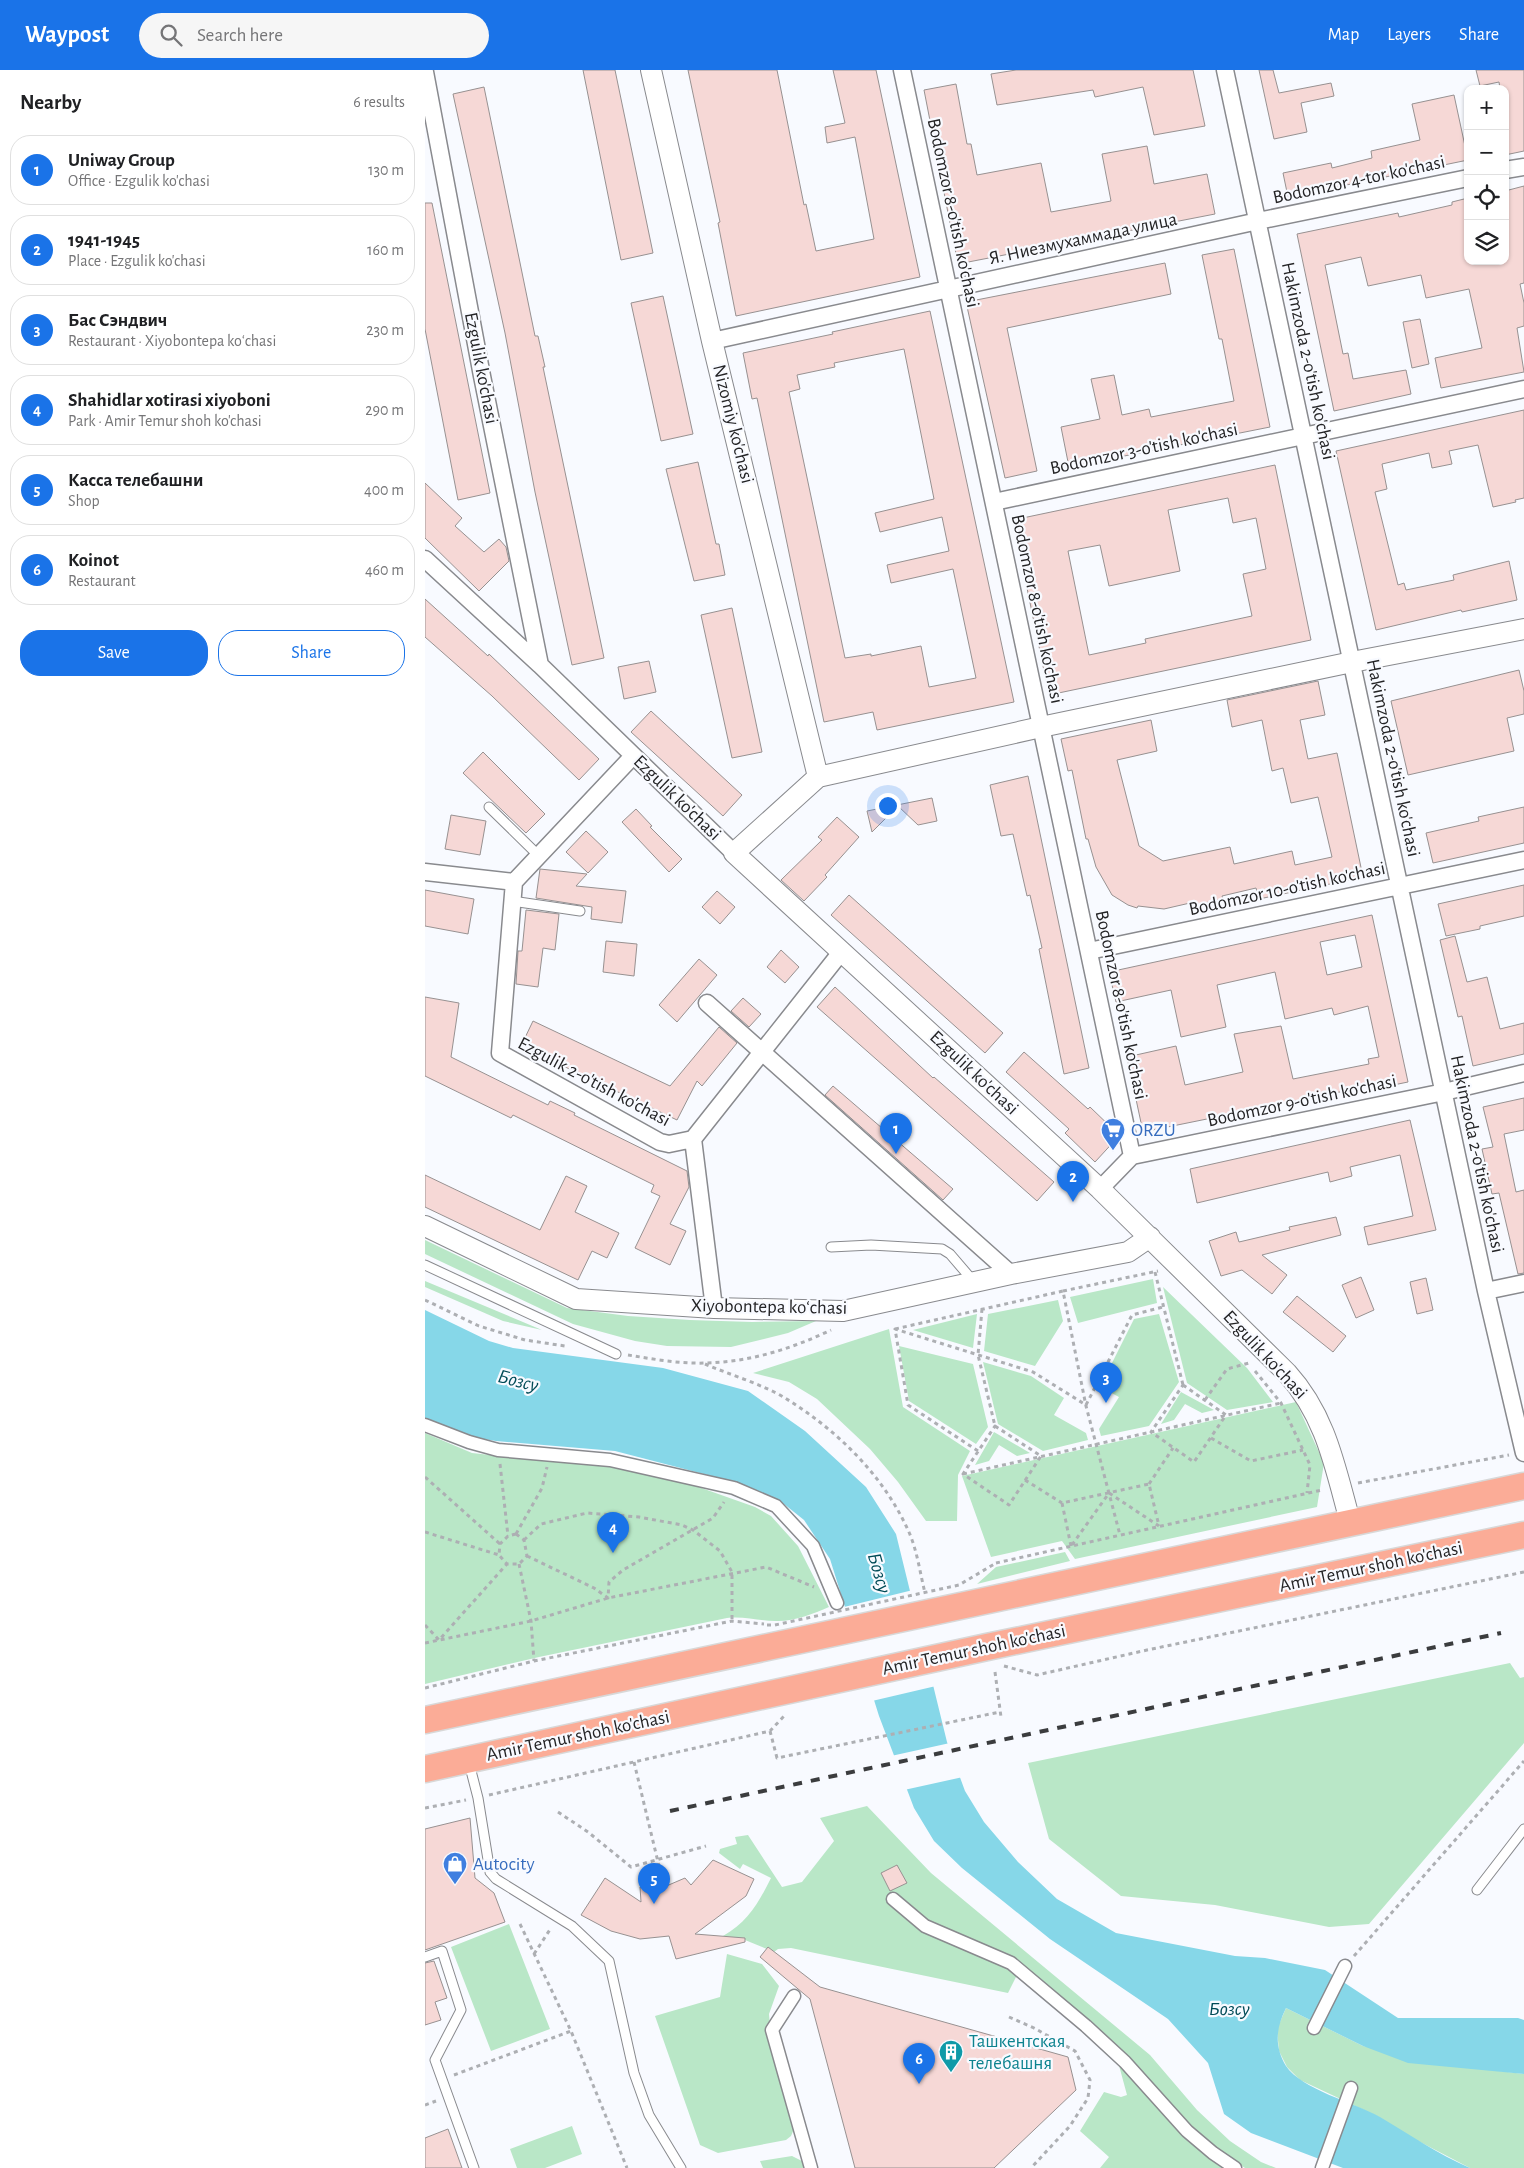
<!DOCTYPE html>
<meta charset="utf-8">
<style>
body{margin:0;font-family:"Alegreya Sans",sans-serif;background:#f6f6f6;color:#202124}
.controls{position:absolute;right:15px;top:15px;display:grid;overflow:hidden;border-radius:10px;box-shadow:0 1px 4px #0004}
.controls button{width:45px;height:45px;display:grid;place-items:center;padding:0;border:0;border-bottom:1px solid #e0e0e0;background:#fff;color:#202124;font:25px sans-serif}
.you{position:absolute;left:462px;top:735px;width:18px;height:18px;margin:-12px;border:4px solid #fff;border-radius:50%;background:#1a73e8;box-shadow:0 0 0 8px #1a73e833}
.badge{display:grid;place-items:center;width:32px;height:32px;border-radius:50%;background:#1a73e8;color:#fff;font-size:16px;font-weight:700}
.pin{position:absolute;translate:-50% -41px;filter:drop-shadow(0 1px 2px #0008)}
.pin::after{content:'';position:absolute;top:26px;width:18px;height:15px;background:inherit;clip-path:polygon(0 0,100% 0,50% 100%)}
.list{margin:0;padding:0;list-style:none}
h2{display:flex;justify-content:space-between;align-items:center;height:65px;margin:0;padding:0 20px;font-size:21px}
h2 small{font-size:16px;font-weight:400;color:#757577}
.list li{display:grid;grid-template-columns:32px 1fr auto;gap:15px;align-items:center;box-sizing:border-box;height:70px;margin:0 10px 10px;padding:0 10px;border:1px solid #e0e0e0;border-radius:20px}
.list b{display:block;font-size:19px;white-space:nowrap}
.list p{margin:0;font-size:16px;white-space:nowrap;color:#757577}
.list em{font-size:16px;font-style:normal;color:#757577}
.actions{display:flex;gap:10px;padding:15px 20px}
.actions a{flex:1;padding:11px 0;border:1px solid #1a73e8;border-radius:20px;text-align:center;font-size:18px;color:#1a73e8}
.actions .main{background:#1a73e8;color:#fff}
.icon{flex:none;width:28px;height:28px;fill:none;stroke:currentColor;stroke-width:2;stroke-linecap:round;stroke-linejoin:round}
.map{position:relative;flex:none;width:1099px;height:2098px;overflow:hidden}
header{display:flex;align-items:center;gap:30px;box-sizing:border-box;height:70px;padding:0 25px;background:#1a73e8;color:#fff}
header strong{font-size:24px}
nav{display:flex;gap:28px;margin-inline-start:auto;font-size:18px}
.search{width:350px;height:45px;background:#f6f6f6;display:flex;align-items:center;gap:12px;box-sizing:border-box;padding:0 18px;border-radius:28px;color:#757577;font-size:19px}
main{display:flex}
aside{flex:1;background:#fff}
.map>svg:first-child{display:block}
.green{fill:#b9e7c7}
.water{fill:#86d7e8}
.pier{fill:#f8faff}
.building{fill:#f6d8d6;stroke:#979191;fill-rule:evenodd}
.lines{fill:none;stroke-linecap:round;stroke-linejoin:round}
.service-casing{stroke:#898a8e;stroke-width:11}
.pedestrian-casing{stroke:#898a8e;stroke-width:15}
.minor-casing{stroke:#898a8e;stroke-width:19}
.tertiary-casing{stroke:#898a8e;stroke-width:22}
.primary-casing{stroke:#d8d8d8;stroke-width:29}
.path{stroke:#adafb3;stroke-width:3;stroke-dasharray:4 4;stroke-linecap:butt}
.service{stroke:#fff;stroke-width:9}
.pedestrian{stroke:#fff;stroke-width:12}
.minor{stroke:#fff;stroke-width:16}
.tertiary{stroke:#fff;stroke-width:20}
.primary{stroke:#fbac97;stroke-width:26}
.rail{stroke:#3b3c3e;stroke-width:4;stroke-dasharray:9 9;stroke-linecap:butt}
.path-bridge{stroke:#adafb3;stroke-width:3;stroke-dasharray:4 4;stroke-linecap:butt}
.labels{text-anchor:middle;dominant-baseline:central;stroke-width:4.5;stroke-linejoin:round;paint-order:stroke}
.street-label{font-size:19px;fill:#242426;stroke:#f8faff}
.shop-label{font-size:19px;fill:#366cbe;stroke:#f8faff;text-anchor:start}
.culture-label{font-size:19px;fill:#0d838f;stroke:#f8faff;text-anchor:start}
.water-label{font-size:20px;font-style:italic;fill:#004b57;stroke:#f8faff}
</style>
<header>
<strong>Waypost</strong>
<div class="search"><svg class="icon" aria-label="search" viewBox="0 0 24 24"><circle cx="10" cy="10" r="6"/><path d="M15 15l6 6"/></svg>Search here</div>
<nav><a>Map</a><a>Layers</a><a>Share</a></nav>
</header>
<main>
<aside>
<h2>Nearby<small>6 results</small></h2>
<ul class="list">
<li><span class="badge">1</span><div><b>Uniway Group</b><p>Office · Ezgulik ko'chasi</p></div><em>130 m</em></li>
<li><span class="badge">2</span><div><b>1941-1945</b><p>Place · Ezgulik ko'chasi</p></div><em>160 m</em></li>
<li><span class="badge">3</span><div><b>Бас Сэндвич</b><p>Restaurant · Xiyobontepa koʻchasi</p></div><em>230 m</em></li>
<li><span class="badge">4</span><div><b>Shahidlar xotirasi xiyoboni</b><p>Park · Amir Temur shoh ko'chasi</p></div><em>290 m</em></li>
<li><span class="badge">5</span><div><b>Касса телебашни</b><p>Shop</p></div><em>400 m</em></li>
<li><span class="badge">6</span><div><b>Koinot</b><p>Restaurant</p></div><em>460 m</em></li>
</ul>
<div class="actions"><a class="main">Save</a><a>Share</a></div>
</aside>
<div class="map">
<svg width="1099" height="2098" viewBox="0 0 1099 2098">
<rect width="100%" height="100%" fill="#f8faff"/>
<path class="green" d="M0,1170L142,1238L203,1246L265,1250L327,1252L391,1251L363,1263L306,1277L242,1276L210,1271L148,1254L0,1184Z
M728,1209L732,1233L653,1253L645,1227Z
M0,1211L117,1260L78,1251L0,1217Z
M738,1217L822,1298L848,1332L802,1340L762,1313Z
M633,1230L638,1251L610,1296L559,1281L563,1244Z
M552,1244L548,1278L488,1260Z
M734,1244L754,1312L724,1356L676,1366L674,1359L694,1327L675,1317L709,1249Z
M464,1259L478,1337L545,1381L533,1405L532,1451H501L473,1412L445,1379L392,1329L364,1312L328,1303Z
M474,1276L548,1294L563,1357L551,1374L484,1331Z
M558,1292L606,1306L639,1328L629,1345L661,1363L663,1370L618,1381L573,1354Z
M756,1322L789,1340L777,1343L760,1334L749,1350L736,1354Z
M871,1332L899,1393L892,1437L650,1489L637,1471L566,1487L537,1406Z
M569,1362L605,1383L592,1386L574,1375L564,1391L550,1395Z
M0,1363L47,1383L119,1391L141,1390L195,1397L268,1415L330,1437L346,1446L373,1476L404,1537C388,1544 368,1552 350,1551C334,1551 319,1546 302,1548L114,1587L0,1614Z
M640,1482L645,1491L552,1514L571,1497Z
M1085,1593L1095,1608L1099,1607V1673L944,1854L904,1857L790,1835L696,1826L624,1769L603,1693Z
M442,1736L506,1803L725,1985L772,2040L805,2071L836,2092L851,2098H820L787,2075L753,2043L717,2001L681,1967L596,1897L583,1923L366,1878L353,1879L349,1882L320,1870L298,1866C323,1852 334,1832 346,1808L318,1794L315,1799L294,1783L295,1779L312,1774L310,1767L323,1765L357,1817L377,1812L409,1771L395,1748Z
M84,1854L125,1959L66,1981L26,1877Z
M302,1884L337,1894L354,1916L344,1944L346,1967L369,2059L366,2066L361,2070L293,2083L275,2075L230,1946L295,1927Z
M861,1938L938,1976L1058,1999L1099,2004V2098H1045L974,2061L954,2047L875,2010L862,1997L854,1981L852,1959Z
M692,1988L802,2098H675L684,2087L655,2061L679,2022L696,2027L702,2025Z
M147,2056L157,2084L120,2098H92L85,2079Z
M367,2086L377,2091L381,2098H338L335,2091Z"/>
<path class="water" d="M0,1240L64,1271L88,1278L238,1298L323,1321L380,1361L441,1417L471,1464L522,1672L540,1721L559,1752L593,1792L632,1829L691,1863L810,1886L840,1888L900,1900L973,1948H1093L1099,1950V2004L983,1993L938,1976L861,1938C851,1958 849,1976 861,1996C876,2019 930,2033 955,2047C985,2065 1013,2084 1045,2098H918L826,2063L799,2044L783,1993L743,1949L625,1869L537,1798L509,1771L489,1738L454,1646L405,1489L379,1450L354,1430L302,1410L190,1381L71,1371L46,1367L0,1348Z"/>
<path class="pier" d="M488,1520L511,1616L447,1631L419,1537Z
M525,1673L538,1707L479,1720L466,1686Z"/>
<path class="building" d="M158,0H190L228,183L196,190Z
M263,0H352L379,135L381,134L391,181L449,169L430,67L402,73L400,57L420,53L408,0H451L495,207L311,246L293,153L295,152Z
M591,0H768L780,56L729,65L718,17L670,27L668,20L572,35L566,4Z
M834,0H848L854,23L906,13L909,26L876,33L882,62L849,69Z
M1051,0H1099V81L1080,85V55L1083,54L1080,41V19H1075L1074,12L1055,16Z
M531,14L542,74H546L552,105L616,93L626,142L686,131L677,84L722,76L729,114L782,104L790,144L533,194L499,20Z
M59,17L110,266H113L120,297H118L179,588L147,595L110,422L80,263L28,24Z
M1029,25L1043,90L863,127L858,103L906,93L907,98L947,88L946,81L995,70L987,34Z
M1099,116V213L1095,214L1099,233V256L1092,258L1099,302L1016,318L1010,288L1057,278L1044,219L1001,228L996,205L943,216L936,187L900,195L918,284L923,283L928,309L981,300L986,324L909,341L872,164L973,143L974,147L1027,135V132L1043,128V191H1080V121Z
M0,133H7L65,423L33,430L0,259Z
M809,179L845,357L644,397L636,357L675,349L666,309L689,305L697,345L724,339L726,347L809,331L797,269H794L777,185Z
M740,193L746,224L582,258L612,401L580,408L541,232Z
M238,226L268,364L236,371L206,233Z
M505,241L589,632L452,660L448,642L399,652L332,328L327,329L318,283L408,264L407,262ZM479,279L509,429L450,443L455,462L517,447L524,481L462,495L466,513L528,499L551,608L504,617L496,576L446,586V584L420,588L364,322L375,319L372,305L410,297L409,293Z
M995,249L1004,294L987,298L978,252Z
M1099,340V428L1090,430L1091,432L1068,437L1053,375L1024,381L1027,394L1007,398L1004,383L957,394L962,419L950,422L973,515L979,513L981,520L1029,510L1028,505L1084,491L1092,530L1037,542L1036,540L951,560L911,381Z
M273,392L291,474H294L300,505L269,511L241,399Z
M850,395L886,570L624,625L588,450ZM803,428L808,453L831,448L841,499L818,504L827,546L720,569L721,573L664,585L643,481L675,475L684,516L755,501L743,440Z
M0,413L37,448L30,456L59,482L74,469L81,477L84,491L54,521L0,468Z
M0,529L63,586L64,584L174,689L154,710L67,626L0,567Z
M307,538L337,682L307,688L276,545Z
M224,591L231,622L199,629L193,597Z
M1094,600L1099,621V644L1082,648L1089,681L983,705L966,631Z
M893,611L900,645L875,650L883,689L912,683L938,807L834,829L831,818L797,826L798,829L765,836V833L739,839L713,836L712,838L703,835L687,825L671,797L663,769H661L647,700L643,701L636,669L726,650L732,681L692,690L714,776L738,791L805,777L809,794L867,781L870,795L907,787L893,727L866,733L858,698L847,701L837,650L807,657L802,630Z
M226,641L317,725L298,746L206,662Z
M58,682L120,744L101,763L38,703Z
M603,706L664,998L639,1004L614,879L617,878L605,825L602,826L588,764L576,766L565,715Z
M507,728L512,751L493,755L473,736L447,762L442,741Z
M1099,737V773L1008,793L1001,763L1054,751L1053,747Z
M211,739L227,756L225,757L257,789L244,802L197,752Z
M26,745L61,751L55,785L20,779Z
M412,747L434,767L400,805L402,807L379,831L356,810L397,770L393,767Z
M161,761L183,782L163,803L141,782Z
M115,799L162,804L151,816L201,821L197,853L166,849L167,837L111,828Z
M1099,815V846L1055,856V859L1021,866L1013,834Z
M0,820L49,829L43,864L0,856Z
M292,821L310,837L295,854L277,837Z
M424,825L578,963L560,983L406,845Z
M101,840L134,844L130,880L118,878L113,917L91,914L93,881H97Z
M947,845L983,1012L949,1019V1015L718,1062L702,987L751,976L760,1015L818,1002L809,964L856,956L868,1009L944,994L943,989L954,987L943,936L909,945L907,938L860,949L850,902L792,915L801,957L756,967L746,920L691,932L684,902ZM930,865L937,897L902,905L895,872Z
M1030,866L1042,912L1062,907L1075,959L1099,953V984L1048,996L1037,946L1033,947L1015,870Z
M181,871L212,874L209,906L178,902Z
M356,880L374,897L360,913L342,897Z
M274,889L292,905L252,952L234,935Z
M410,917L508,1008L509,1007L629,1112L612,1131L392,937Z
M0,927L34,933L26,987L123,1035L125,1031L150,1043L149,1045L262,1101L264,1117L245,1154L261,1161L245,1195L210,1178L235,1126L226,1122L229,1115L88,1045L86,1048L0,1006Z
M318,928L336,944L324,957L306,941Z
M108,951L245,1016L294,957L312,973L277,1016L272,1011L252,1050L96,976Z
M599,982L663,1039L665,1037L692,1063L693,1067L670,1092L640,1063L644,1059L581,1002Z
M408,1016L528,1119L518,1130L400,1025Z
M1099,1028V1060L1079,1064L1091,1122L1099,1120V1203L1093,1204L1074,1123L1067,1124L1057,1079L1068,1077L1058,1037Z
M985,1050L1011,1160L943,1175L939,1157L988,1146L975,1085L925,1097L927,1106L905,1112L903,1102L772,1133L765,1099Z
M0,1105L115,1160L141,1106L162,1116L150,1142L194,1163L182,1188L167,1181L153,1210L0,1137Z
M911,1147L916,1165L837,1185L862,1205L847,1224L817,1200L796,1206L784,1171L811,1162L814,1172L865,1160L864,1157Z
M936,1207L949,1240L931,1248L917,1215Z
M1001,1208L1008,1240L992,1244L985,1212Z
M872,1226L921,1266L908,1282L858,1242Z
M45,1748L50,1808L69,1823L80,1852L0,1880V1759Z
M288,1790L329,1809L321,1826L270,1864L320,1868V1872L251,1889L244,1866L215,1869L186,1861L156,1845L180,1808L216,1832L215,1817H239L260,1808L266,1815Z
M472,1795L482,1813L465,1821L456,1803Z
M343,1877L395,1917L643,1987L651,2020L569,2098H430L385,1929L335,1887Z
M9,1891L22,1928L10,1932L16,1950L0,1955V1893Z
M23,2059L37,2098H0V2068Z"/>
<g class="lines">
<defs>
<path id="service" d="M64,737L113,785
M87,831L155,841
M406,1177L446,1175L517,1179L525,1184L549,1212
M0,1195L191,1284
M44,1693L53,1728L65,1802L71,1809L147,1856L184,1891L209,2003L224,2045L256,2098
M1052,1820L1099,1759
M0,1887L17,1881L36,1940L10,1990L49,2098"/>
<path id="pedestrian" d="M0,1355L44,1372L73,1380L185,1390L309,1418L351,1436L388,1476L412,1533
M468,1829L500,1856L586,1893L661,1956L700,1992L762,2061L788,2083L810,2098
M369,1926L347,1960L386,2098
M889,1958L920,1896
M897,2098L926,2018"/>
<path id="minor" d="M477,0L707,1086
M800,0L1061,1221L1099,1383
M0,2L57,306L115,595
M1080,100L1099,97
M287,271L833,151L1043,108
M569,432L1099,319
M0,489L115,595L309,783
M0,802L89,812L208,686
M89,812L75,983L235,1072L244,1074L268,1069
M664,881L1099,790
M282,933L586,1204
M675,1119L707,1086L1019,1022L1099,1003
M1061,1221L1099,1213
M289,1238L268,1069L417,881"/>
<path id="tertiary" d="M226,0L287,271L393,707
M0,1156L151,1229L289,1238L418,1241L586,1204L703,1182L725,1167
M925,1451C910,1397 901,1346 862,1303L675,1119L309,783L393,707L616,657L927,592L1099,559"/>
<path id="primary" d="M0,1650L1099,1416
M0,1699L562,1577L1099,1465"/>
</defs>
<use href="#service" class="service-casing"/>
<use href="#pedestrian" class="pedestrian-casing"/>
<use href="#minor" class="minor-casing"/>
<use href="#tertiary" class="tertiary-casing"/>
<use href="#primary" class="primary-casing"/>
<path class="path" d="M730,1202L758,1315
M638,1221L733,1201
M0,1230L54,1256L100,1270L140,1276
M557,1239L553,1285L570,1356
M470,1259L638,1221L661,1336L695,1465
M203,1285C228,1289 255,1294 280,1293C325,1292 366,1279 406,1260
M280,1294C303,1304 339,1315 360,1328C412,1360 458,1405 483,1460C492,1479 495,1503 500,1523
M830,1301L856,1333L885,1395L882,1423
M758,1315L801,1345L769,1392L726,1362Z
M780,1330L802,1299L824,1293
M661,1335L707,1245L738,1237
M570,1356L616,1386L584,1435L538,1404Z
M786,1368L826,1391L878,1380
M553,1381L483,1335L470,1259L608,1302L661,1335
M75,1394L83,1466
M538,1404L856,1333
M0,1407L75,1474
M600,1410L637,1433
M933,1413L1084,1385
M724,1414L748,1378
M0,1462L74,1485
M91,1464L99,1470L102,1486L94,1494H82L74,1485L75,1474L83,1466Z
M91,1464L117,1418L122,1397
M99,1470L116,1454L162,1443L214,1447L257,1455L268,1460L295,1481L307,1502V1551
M647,1475L684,1423L734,1456
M646,1476L637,1433L724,1414L734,1456
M102,1486L169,1518L183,1528L184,1512L198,1500L288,1448L299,1432
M571,1493L897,1420
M94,1494L106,1551L109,1591
M0,1555L14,1570L82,1494
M0,1573L106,1551L183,1528L341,1497L389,1517
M579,1596L612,1605L722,1580L1099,1502
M570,1602L576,1647
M0,1618L109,1591L307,1551L339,1554
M345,1661L352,1688L575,1642
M209,1692L239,1817
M64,1725L345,1661L361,1644
M0,1738L41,1730
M133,1742L163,1762L206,1797L281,1776
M95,1854L146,1961L202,2098
M109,1884L126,1858
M929,1886L1099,1691
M584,1947L609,1958L650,1981L665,2010L663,2028L645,2056L606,2098
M29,2005L146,1961
M0,2035L11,2031"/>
<use href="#service" class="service"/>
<use href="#pedestrian" class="pedestrian"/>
<use href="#minor" class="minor"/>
<use href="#tertiary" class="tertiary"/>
<use href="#primary" class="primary"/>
<path class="rail" d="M245,1741L1076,1563"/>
<path class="path-bridge" d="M342,1555H350L534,1515L571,1493"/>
</g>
<defs>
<symbol id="supermarket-pin" viewBox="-11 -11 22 30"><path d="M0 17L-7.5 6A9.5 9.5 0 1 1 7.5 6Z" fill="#3f7fe0" stroke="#f8faff"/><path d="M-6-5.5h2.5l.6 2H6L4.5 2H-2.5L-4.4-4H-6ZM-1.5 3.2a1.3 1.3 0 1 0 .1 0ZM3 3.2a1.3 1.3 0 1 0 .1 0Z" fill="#fff"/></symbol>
<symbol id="shop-pin" viewBox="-11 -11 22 30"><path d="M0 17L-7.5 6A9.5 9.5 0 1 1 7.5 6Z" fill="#3f7fe0" stroke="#f8faff"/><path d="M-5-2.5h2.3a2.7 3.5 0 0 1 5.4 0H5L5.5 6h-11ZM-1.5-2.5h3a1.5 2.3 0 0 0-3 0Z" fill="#fff"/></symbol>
<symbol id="building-pin" viewBox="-11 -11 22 30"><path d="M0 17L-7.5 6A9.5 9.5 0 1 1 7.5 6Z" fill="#0f9aa8" stroke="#f8faff"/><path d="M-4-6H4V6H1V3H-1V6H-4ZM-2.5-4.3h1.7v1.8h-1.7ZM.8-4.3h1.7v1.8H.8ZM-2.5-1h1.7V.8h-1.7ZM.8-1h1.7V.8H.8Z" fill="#fff"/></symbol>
</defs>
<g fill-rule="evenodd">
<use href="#supermarket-pin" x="674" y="1046" width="28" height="38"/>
<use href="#shop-pin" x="16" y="1780" width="28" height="38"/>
<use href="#building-pin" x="512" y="1968" width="28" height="38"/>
</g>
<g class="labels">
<g class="street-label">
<text transform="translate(934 110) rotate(-12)">Bodomzor 4-tor ko'chasi</text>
<text transform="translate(528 143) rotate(78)">Bodomzor 8-o'tish ko'chasi</text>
<text transform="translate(658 169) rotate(-12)">Я. Ниезмухаммада улица</text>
<text transform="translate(883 291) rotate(78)">Hakimzoda 2-o'tish ko'chasi</text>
<text transform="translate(56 298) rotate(79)">Ezgulik ko'chasi</text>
<text transform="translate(308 354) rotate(76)">Nizomiy ko'chasi</text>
<text transform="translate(719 379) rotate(-12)">Bodomzor 3-o'tish ko'chasi</text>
<text transform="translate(612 539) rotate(78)">Bodomzor 8-o'tish ko'chasi</text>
<text transform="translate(968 688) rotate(78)">Hakimzoda 2-o'tish ko'chasi</text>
<text transform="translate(252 728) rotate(44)">Ezgulik ko'chasi</text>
<text transform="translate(862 819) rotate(-12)">Bodomzor 10-o'tish ko'chasi</text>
<text transform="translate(696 935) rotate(78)">Bodomzor 8-o'tish ko'chasi</text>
<text transform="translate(549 1003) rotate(43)">Ezgulik ko'chasi</text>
<text transform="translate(169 1012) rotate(28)">Ezgulik 2-o'tish ko'chasi</text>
<text transform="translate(877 1031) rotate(-12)">Bodomzor 9-o'tish ko'chasi</text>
<text transform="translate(1052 1084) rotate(78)">Hakimzoda 2-o'tish ko'chasi</text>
<text transform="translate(344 1237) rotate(1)">Xiyobontepa koʻchasi</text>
<text transform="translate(840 1285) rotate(47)">Ezgulik ko'chasi</text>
<text transform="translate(946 1497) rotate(-12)">Amir Temur shoh ko'chasi</text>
<text transform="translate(549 1580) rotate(-12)">Amir Temur shoh ko'chasi</text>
<text transform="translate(153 1666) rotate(-12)">Amir Temur shoh ko'chasi</text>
</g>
<g class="shop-label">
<text x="706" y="1060">ORZU</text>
<text x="48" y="1794">Autocity</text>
</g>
<g class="culture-label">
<text x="544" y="1971">Ташкентская<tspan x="544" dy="22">телебашня</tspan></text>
</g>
<g class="water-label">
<text transform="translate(93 1311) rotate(15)">Бозсу</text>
<text transform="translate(454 1503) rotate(74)">Бозсу</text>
<text x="804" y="1939">Бозсу</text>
</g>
</g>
</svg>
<div class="controls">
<button>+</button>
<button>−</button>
<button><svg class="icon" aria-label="locate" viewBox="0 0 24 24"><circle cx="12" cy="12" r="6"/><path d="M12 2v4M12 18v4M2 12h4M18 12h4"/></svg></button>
<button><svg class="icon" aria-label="layers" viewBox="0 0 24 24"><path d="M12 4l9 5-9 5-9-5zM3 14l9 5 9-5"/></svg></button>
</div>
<div class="you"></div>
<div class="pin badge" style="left:471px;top:1084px">1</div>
<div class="pin badge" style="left:648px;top:1132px">2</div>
<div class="pin badge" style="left:681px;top:1333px">3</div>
<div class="pin badge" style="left:188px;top:1483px">4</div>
<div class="pin badge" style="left:229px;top:1834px">5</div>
<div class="pin badge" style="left:494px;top:2014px">6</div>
</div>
</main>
